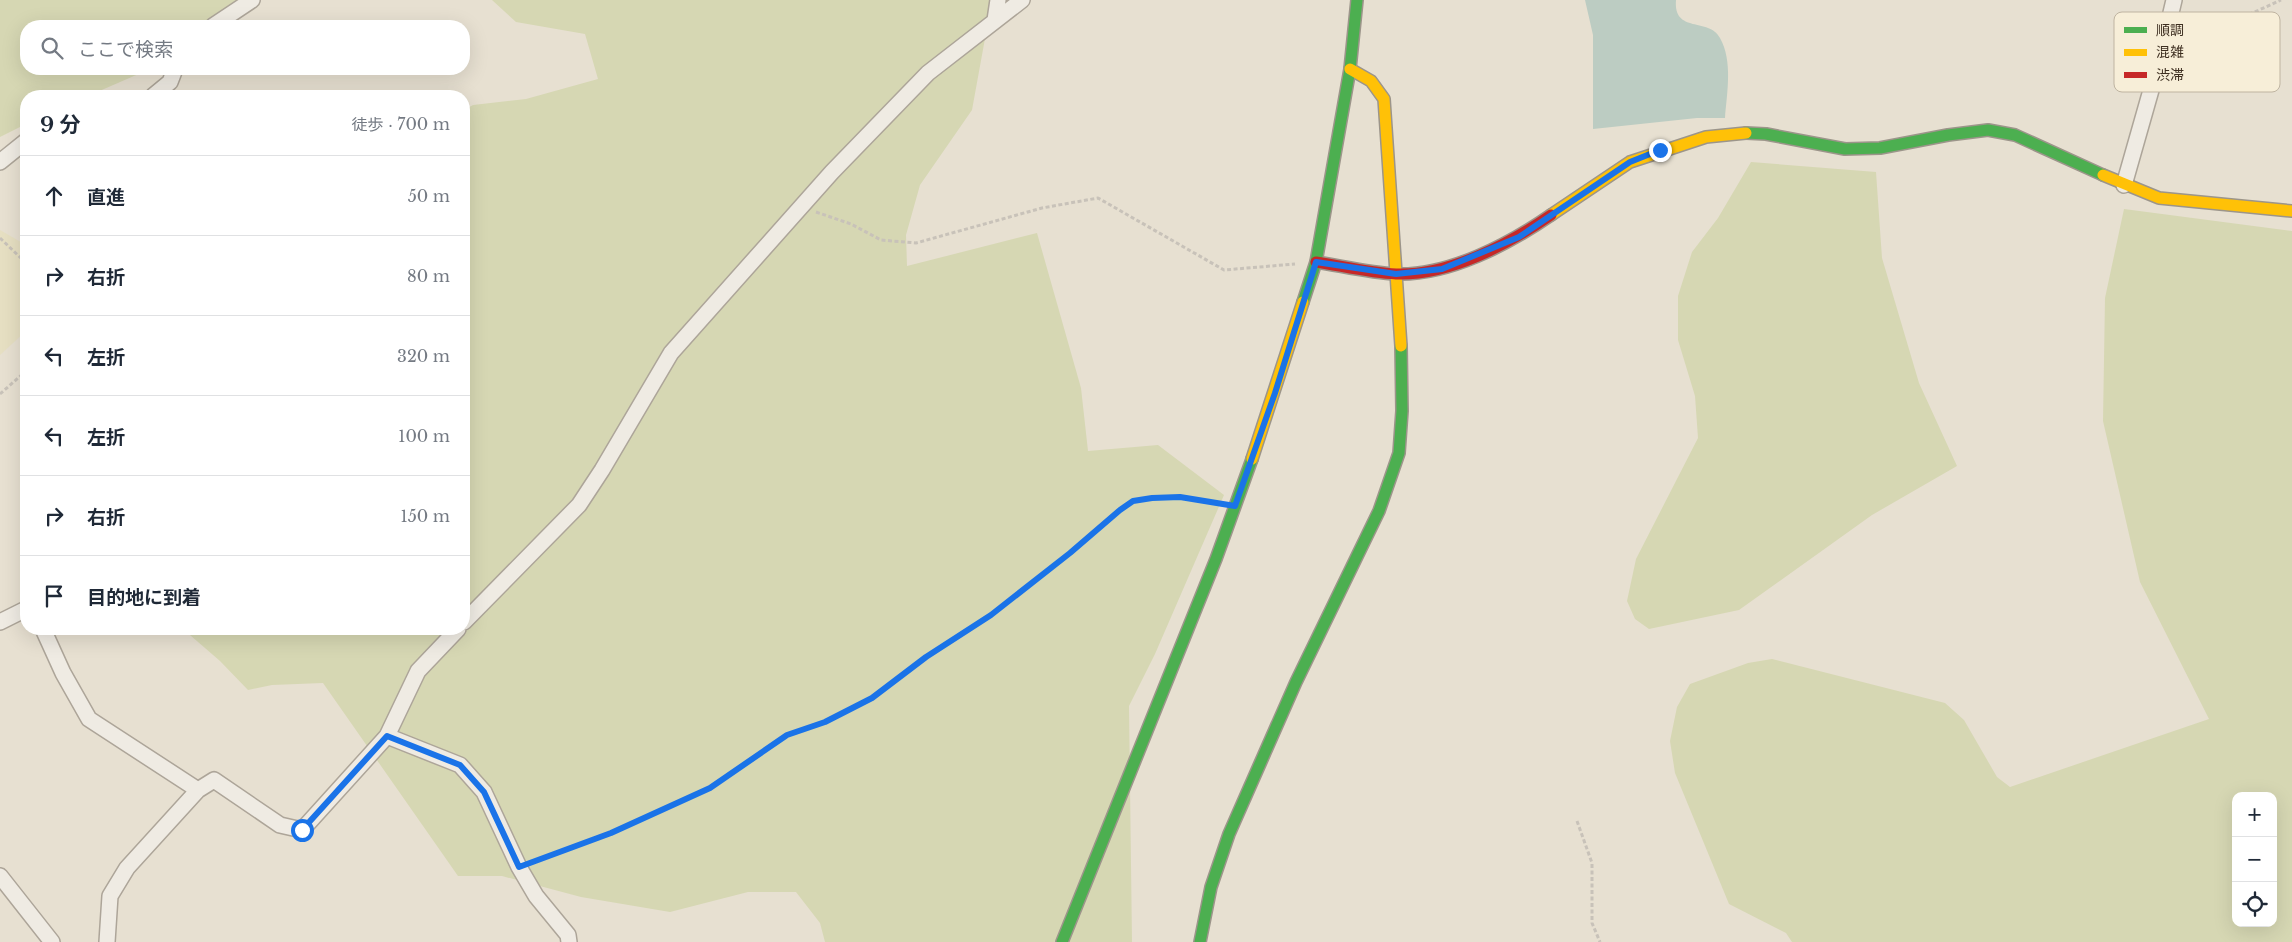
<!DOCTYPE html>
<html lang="ja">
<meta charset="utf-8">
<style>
body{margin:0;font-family:"Libre Baskerville","Noto Sans JP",serif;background:#f6f6f7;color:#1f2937}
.controls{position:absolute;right:15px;bottom:15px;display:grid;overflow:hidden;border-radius:10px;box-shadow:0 5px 20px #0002}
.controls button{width:45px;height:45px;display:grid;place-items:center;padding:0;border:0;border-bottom:1px solid #e0e1e3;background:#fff;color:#1f2937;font:25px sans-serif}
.stop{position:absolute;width:15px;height:15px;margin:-11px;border:4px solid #1a73e8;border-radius:50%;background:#fff}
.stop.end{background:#1a73e8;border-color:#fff;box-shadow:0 1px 5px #0008}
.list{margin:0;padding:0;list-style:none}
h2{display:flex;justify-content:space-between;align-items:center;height:65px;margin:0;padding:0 20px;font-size:21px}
h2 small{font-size:16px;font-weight:400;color:#747a83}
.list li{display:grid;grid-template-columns:32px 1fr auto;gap:15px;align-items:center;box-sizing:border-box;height:80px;padding:0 20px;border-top:1px solid #e0e1e3}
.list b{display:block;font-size:19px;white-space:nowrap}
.list em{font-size:16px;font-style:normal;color:#747a83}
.icon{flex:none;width:28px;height:28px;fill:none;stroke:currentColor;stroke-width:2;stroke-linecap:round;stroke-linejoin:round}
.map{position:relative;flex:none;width:2292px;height:942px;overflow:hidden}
.search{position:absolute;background:#fff;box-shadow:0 5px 20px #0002;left:20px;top:20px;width:450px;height:55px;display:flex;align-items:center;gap:12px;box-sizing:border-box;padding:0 18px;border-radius:20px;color:#747a83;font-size:19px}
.panel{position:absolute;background:#fff;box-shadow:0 5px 20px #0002;left:20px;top:90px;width:450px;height:545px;border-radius:20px}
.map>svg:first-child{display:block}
.farmland{fill:#e6dfc2}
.green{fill:#d6d7b3;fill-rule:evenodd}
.water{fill:#bcccc2}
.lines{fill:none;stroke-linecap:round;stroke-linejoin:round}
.street-casing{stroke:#ada599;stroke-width:18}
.fast-casing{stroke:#9c958a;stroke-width:14}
.slow-casing{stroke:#9c958a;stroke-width:14}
.jam-casing{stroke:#9c958a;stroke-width:14}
.path{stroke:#c8c2b9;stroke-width:3;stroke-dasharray:4 2.5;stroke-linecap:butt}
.street{stroke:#efebe3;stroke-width:15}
.fast{stroke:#4caf50;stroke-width:11}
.slow{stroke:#ffc107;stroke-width:11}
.jam{stroke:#c62828;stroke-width:11}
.route{stroke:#1a73e8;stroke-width:6}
.key{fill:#f7eed8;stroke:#bfb4a1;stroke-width:1}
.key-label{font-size:14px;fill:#3d2e20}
</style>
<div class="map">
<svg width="2292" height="942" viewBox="0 0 2292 942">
<rect width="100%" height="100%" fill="#e7e0d1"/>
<path class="farmland" d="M0,230L26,245V331L0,355Z"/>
<path class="green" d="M0,0H246L229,26H26V69H150L88,96H26V124L0,137Z
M492,0H992L972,110L920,185L906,235L907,266L1037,233L1081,388L1088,451L1158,445L1224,495L1155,654L1129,706L1132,942H825L820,923L796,892H748L670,912L581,897L502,876H458L323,683L272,685L248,690L220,661L183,629H464V110L473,105L526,99L598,79L585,34L516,22Z
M1751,162L1876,172L1882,258L1919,383L1957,466L1872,515L1739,610L1649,629L1635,619L1627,601L1636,559L1698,438L1695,396L1678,340V296L1692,252L1718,218Z
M2124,209L2292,231V942H1792L1786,933L1729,904L1675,773L1670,741L1677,707L1690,684L1748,663L1772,659L1945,703L1964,720L1997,777L2010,787L2209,719L2140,582L2103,421L2105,298ZM2236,796H2273V923H2236Z"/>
<path class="water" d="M1585,0H1676C1673,34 1709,17 1720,38C1733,61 1727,93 1725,118H1697L1593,129V35Z"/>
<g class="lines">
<defs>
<path id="street" d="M995,20L998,0
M213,26L252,0
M153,96L170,82L175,69
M0,162L26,141
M2124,185L2161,55L2174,0
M0,622L26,609
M464,622L579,505L602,470L671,353L832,172L928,73L1022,0
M43,629L63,673L89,719L198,790L127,868L110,896L107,942
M387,736L460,765L484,792L519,867L536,896L568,935L569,942
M198,790L214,780L280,825L302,830L387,736L418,671L458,629
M0,876L52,942"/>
<path id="fast" d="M1746,133L1766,134L1845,149L1880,148L1948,135L1988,130L2015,135L2103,175
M1303,302L1316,262L1350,69L1357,0
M1062,942L1216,559L1252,459
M1200,942L1211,887L1229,834L1296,682L1379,511L1399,453L1402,411L1401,346"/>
<path id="slow" d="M1350,69L1371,81L1384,99L1401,346
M2103,175L2159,198L2292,211
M1551,215L1630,162L1706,137L1746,133
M1252,459L1303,302"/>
<path id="jam" d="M1316,262C1342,266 1370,273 1396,274C1449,276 1509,244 1551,215"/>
</defs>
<use href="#street" class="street-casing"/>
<use href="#fast" class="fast-casing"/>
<use href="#slow" class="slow-casing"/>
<use href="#jam" class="jam-casing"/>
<path class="path" d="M2178,47L2281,0
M816,212L851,224L881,240L916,243L1042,208L1098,198L1224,270L1295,264
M0,238L26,263
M0,394L26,371
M1577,821L1592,863V923L1600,942
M533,861L611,833L710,788L787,735L825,722L872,698L926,657L991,615L1070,553L1120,510L1133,501L1152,498L1180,497L1216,502"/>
<use href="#street" class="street"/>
<use href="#fast" class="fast"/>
<use href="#slow" class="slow"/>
<use href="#jam" class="jam"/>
</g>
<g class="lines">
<path class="route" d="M302,830L387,736L460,765L484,792L519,867L611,833L710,788L787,735L825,722L872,698L926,657L991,615L1070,553L1120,510L1133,501L1152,498L1180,497L1235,506L1275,393L1316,262L1396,274L1442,269L1519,237L1630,162L1660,150"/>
</g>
<rect x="2114" y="12" width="166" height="80" rx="8" class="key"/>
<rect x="2124" y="27" width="23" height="6" fill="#4caf50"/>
<rect x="2124" y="49" width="23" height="7" fill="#ffc107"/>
<rect x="2124" y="72" width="23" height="6" fill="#c62828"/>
<g class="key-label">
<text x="2156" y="35">順調</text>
<text x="2156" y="57">混雑</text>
<text x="2156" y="80">渋滞</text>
</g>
</svg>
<div class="controls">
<button>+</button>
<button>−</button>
<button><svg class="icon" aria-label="locate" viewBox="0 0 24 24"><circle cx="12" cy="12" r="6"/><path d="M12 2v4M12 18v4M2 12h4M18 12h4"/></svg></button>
</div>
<div class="stop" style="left:302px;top:830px"></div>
<div class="stop end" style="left:1660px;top:150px"></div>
<div class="search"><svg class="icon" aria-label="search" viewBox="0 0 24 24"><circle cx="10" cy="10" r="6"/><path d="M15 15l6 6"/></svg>ここで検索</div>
<section class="panel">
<h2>9 分<small>徒歩 · 700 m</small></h2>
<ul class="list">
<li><svg class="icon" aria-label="ahead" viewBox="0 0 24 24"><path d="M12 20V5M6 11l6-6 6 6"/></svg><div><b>直進</b></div><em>50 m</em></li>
<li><svg class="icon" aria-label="right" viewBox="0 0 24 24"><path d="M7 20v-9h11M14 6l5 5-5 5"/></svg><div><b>右折</b></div><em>80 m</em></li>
<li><svg class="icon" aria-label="left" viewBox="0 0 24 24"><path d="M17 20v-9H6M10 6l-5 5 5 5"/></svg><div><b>左折</b></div><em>320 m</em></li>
<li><svg class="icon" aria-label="left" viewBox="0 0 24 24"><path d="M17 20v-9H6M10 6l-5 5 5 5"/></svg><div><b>左折</b></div><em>100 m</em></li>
<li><svg class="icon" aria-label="right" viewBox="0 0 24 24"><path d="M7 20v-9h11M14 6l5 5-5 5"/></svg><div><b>右折</b></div><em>150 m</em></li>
<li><svg class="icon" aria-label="arrive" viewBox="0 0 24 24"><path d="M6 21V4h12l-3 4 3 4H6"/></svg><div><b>目的地に到着</b></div></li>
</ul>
</section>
</div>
